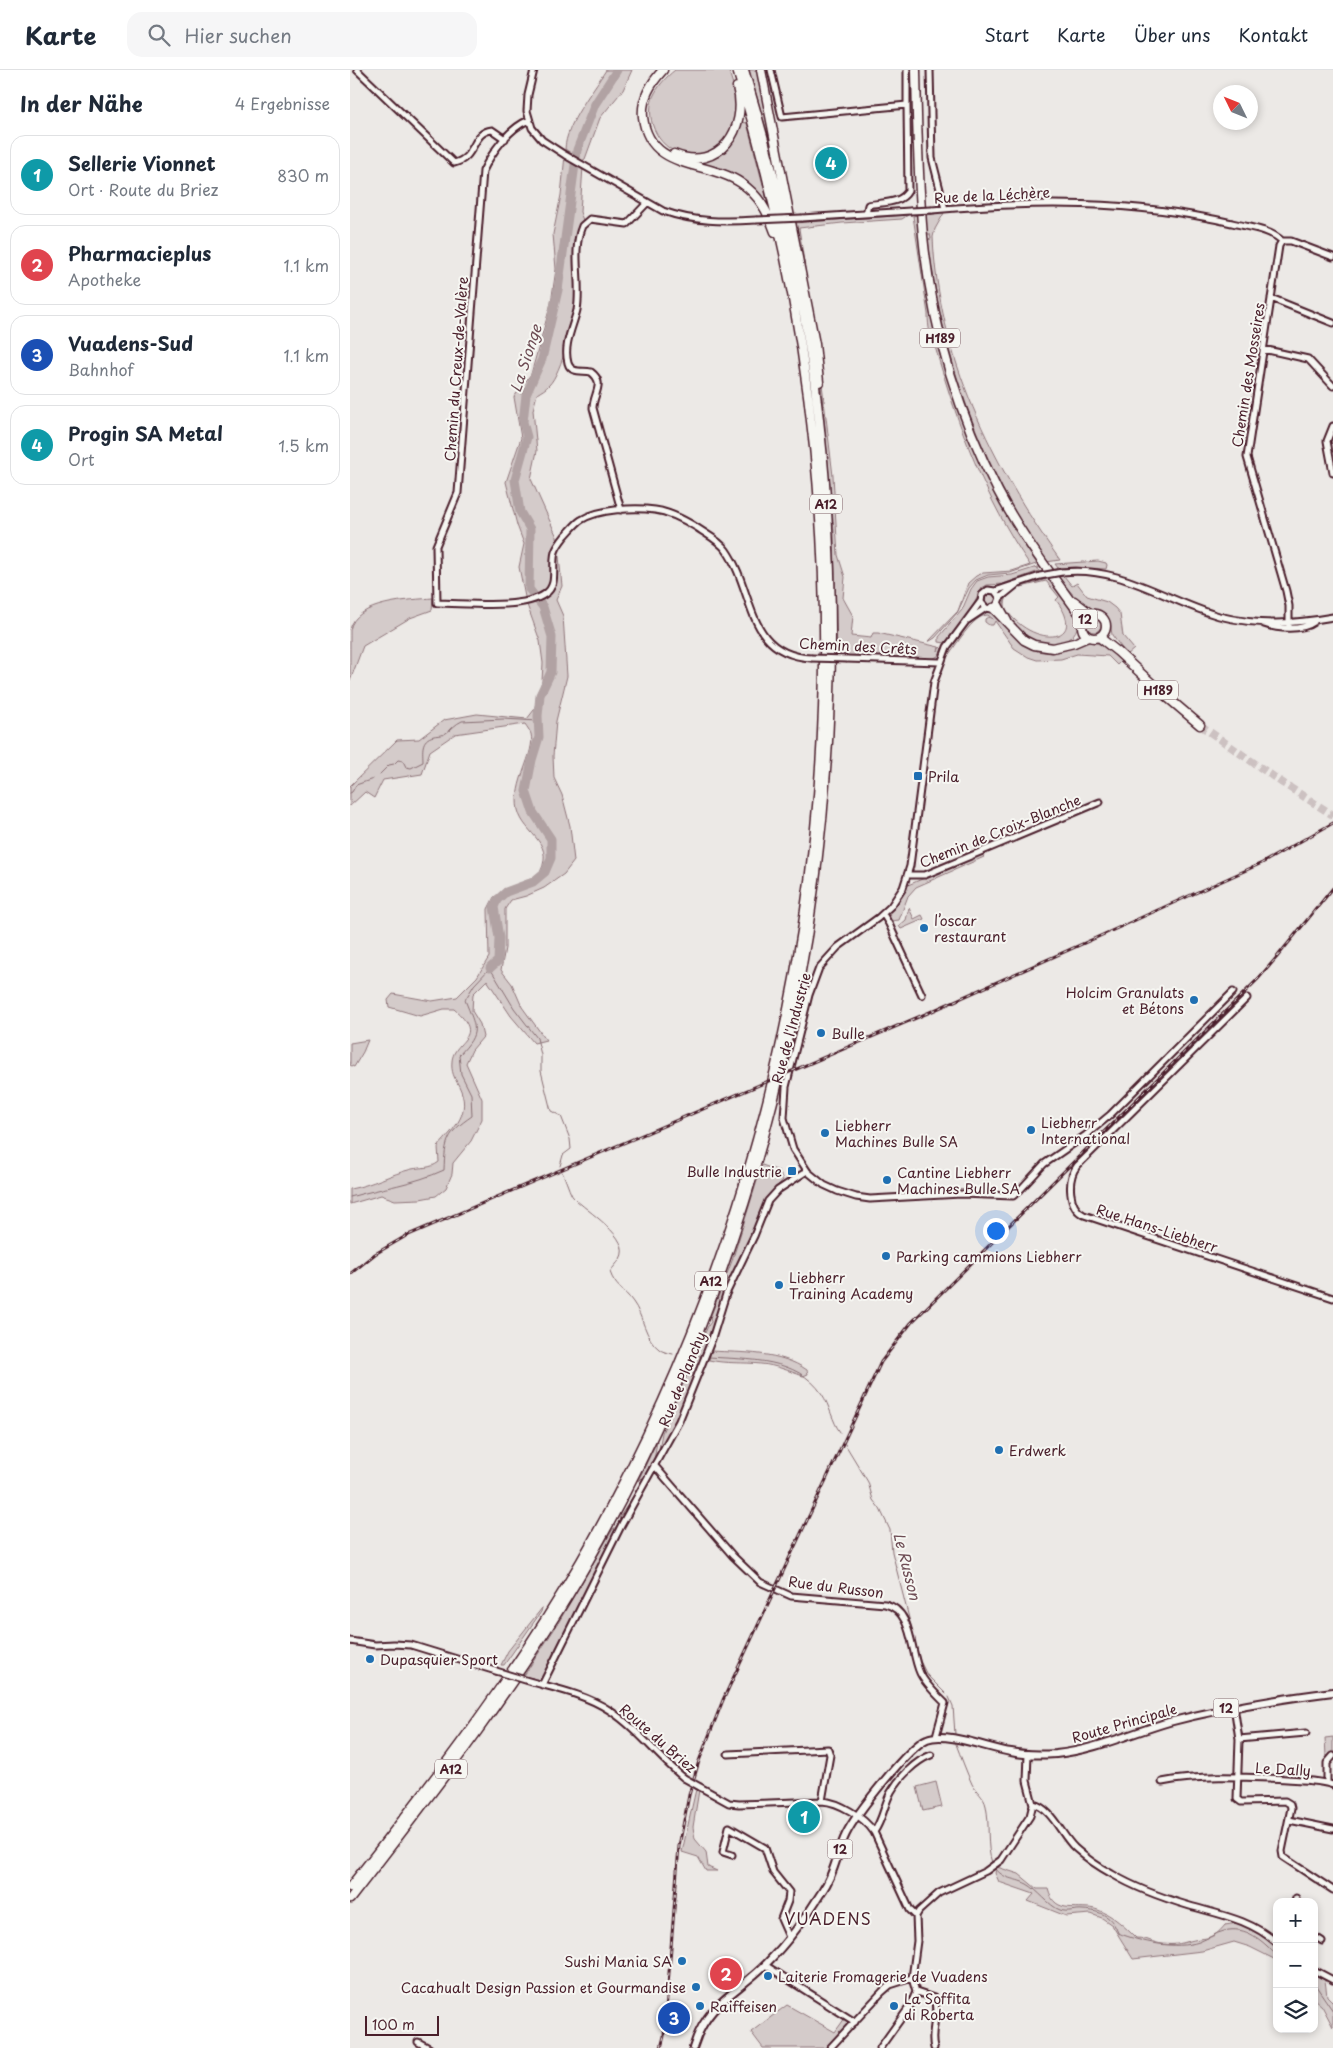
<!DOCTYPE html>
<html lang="de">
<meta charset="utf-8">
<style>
body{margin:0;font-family:"Playpen Sans",sans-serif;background:#f6f6f7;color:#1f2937}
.controls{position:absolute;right:15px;bottom:15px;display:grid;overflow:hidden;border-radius:10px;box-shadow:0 2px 8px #0003}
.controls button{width:45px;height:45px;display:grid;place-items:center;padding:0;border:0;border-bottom:1px solid #e0e1e3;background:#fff;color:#1f2937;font:25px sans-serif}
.compass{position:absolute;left:863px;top:15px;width:45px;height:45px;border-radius:50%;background:#fff;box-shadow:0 2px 8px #0003;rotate:313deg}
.scale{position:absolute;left:15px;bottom:12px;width:74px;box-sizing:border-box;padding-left:5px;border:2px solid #4a1f2b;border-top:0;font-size:14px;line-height:18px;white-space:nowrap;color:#4a1f2b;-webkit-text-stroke:4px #f6f6f2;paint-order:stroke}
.you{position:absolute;left:645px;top:1160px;width:18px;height:18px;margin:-12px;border:4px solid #fff;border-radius:50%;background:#1a73e8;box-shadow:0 0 0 8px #1a73e833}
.badge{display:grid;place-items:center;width:32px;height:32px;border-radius:50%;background:#1f6fb2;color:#fff;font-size:16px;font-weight:700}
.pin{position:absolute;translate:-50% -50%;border:2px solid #fff;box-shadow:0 1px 5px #0006}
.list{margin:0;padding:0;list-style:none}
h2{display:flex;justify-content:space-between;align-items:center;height:65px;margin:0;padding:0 20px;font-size:21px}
h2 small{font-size:16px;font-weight:400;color:#747a83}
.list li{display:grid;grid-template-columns:32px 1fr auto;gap:15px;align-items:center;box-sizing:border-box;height:80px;margin:0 10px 10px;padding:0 10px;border:1px solid #e0e1e3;border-radius:15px}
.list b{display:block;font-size:19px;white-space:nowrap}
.list p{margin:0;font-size:16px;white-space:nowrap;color:#747a83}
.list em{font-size:16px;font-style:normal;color:#747a83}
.icon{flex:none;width:28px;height:28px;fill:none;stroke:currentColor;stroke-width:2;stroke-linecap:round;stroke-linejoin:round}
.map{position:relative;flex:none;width:983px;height:1978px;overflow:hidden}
header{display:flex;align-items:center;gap:30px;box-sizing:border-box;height:70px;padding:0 25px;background:#fff;border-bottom:1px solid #e0e1e3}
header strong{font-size:24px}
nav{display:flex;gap:28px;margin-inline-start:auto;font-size:18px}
.search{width:350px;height:45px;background:#f6f6f7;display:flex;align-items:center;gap:12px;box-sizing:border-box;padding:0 18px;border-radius:15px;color:#747a83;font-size:19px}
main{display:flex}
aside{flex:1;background:#fff}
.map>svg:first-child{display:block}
.green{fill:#d4cbca;stroke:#8f757a}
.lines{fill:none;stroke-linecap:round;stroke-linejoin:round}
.stream{stroke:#886e73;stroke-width:1}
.river{stroke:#b1a2a3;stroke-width:9}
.highway-tunnel{stroke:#ccc1c1;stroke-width:8;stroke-dasharray:8 4;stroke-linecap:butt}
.minor-casing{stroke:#4a1f2b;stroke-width:9}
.major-casing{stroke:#4a1f2b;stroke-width:10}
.highway-casing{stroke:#4a1f2b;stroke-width:11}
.minor{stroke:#f6f6f2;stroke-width:5}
.major{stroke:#f6f6f2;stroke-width:6}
.highway{stroke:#f6f6f2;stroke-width:8}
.rail-casing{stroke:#4a1f2b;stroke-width:3}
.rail{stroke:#f6f6f2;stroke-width:1;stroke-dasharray:4;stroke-linecap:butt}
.minor-bridge-casing{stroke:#4a1f2b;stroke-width:9;stroke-linecap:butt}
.minor-bridge{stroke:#f6f6f2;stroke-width:5}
.poi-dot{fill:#1f6fb2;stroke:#f6f6f2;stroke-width:2}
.labels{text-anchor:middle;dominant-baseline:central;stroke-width:4;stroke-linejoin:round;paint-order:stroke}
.shield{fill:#f6f6f2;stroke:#7e6067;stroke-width:1}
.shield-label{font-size:12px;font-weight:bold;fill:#4a1f2b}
.street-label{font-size:14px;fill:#4a1f2b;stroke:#f6f6f2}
.poi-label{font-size:14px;fill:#4a1f2b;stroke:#f6f6f2;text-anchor:start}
.water-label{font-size:15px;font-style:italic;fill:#6e4d55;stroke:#f6f6f2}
.quarter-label{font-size:16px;letter-spacing:1px;fill:#4a1f2b;stroke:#f6f6f2}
</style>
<header>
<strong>Karte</strong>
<div class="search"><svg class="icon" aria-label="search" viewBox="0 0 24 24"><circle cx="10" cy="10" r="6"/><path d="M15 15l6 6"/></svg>Hier suchen</div>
<nav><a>Start</a><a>Karte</a><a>Über uns</a><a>Kontakt</a></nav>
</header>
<main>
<aside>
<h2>In der Nähe<small>4 Ergebnisse</small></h2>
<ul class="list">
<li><span class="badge" style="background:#0f9aa8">1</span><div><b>Sellerie Vionnet</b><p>Ort · Route du Briez</p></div><em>830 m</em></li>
<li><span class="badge" style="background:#e0444e">2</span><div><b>Pharmacieplus</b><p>Apotheke</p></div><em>1.1 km</em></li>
<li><span class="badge" style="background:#1a4fb4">3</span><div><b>Vuadens-Sud</b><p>Bahnhof</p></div><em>1.1 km</em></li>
<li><span class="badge" style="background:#0f9aa8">4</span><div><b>Progin SA Metal</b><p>Ort</p></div><em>1.5 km</em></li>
</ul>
</aside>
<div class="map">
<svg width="983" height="1978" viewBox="0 0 983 1978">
<rect width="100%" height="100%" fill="#ece9e6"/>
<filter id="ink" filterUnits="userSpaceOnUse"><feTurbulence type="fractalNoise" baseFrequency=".02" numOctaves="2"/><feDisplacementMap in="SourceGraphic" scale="10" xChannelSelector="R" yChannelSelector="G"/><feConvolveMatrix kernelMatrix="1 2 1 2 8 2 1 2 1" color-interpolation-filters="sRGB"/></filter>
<g filter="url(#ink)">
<path class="green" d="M256,0H282L273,20L250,48L235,89L232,91L215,79C216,54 242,22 256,0Z
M325,0H377L379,2C383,15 389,29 386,43C382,69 364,88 337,85C310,82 294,51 303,27C308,16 316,7 325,0Z
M399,0H409L424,75H421Z
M391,52L397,53L420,142L401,118L333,89H356L387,62Z
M215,85L233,96L230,142L234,153C224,176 231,203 228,228C226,246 211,304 199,315C196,319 191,321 187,324L183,340L187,381L181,409L207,467L212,516L206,530L213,546L217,606L206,651L203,686L204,708L212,725L220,756L224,791L214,804L194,818L176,826L161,830L155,839V878L151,900L162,914L172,937L196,970L184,973L161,946L137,910L123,924L122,941L130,954L133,967L122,980L116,993L132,1029V1049L121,1071L103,1093L102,1104L96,1118L86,1126L70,1129L45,1130L31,1125L0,1134V1119C22,1115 41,1104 62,1099C72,1097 80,1099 89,1092L88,1077C105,1057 122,1043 109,1016C104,1007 101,1002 102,991C104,969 137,968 104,939H94L70,946L39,937L38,930L43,924L82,931L107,927L127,907L139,887L138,839L144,827L166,816L187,808C209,772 174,766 168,740C162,713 186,683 181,664C180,661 177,657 175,654L105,664L80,681L72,704L33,710L24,728L15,722L0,736V716L47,670L69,669L94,650L127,644L177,649L184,640L192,611L193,593L190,571L176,532L169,497L174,474L167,455L156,412L171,368L164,327L181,304L201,233L206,199L203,164L211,125Z
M585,142L594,143L585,159L583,167C588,285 642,395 710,490L696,492C630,394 592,287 578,170L581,169L580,164H577L575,145L585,144Z
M558,145L552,149L492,153L449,158L472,314L483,406L488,485L495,507L493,528L503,546L501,566L521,568L523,563H528L589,577L588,581L590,577L592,579L588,586L582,589L487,585L484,461L471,314L444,153Z
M568,145L575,209L586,273L596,302L663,453L689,493L660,503L638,505L626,510L619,518L607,543L585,568L578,572L608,541L618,513L626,506L633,503L662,501L680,495C635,429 608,356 586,280C580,269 578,256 578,244L563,146Z
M748,491L756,493L757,495L756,499L725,497L708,498L705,494Z
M687,497L689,501L653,514L637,515L632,518L621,540L595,573L589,572V567L612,540L621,519L627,511L638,507L662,505Z
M714,506L722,516L727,513L737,526L757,532L765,538L770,544L773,566L784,579L777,585L762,565L760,551L756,544L749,540L737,537L725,527L708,507Z
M700,508L727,546C733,571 703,579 684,570C676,566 669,559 663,552C658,546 653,540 654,532L658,524C658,526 655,530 655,534C655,540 661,546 665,550C693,577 737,570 706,530L709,527L696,511L671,517Z
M634 529a6 6 0 1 1 12 0a6 6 0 1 1-12 0Z
M83,528L82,540L60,548L13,576L0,611C0,595 0,575 0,560C5,531 61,530 83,528Z
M637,542C655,546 663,575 688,581C728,591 730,550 772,590L767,595L758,586L727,584L711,589L687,590L678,587L664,578L645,551L643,555H639L635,552V549L638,547L643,549L638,545C622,545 606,577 595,589C602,572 617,545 637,542Z
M737 555a7 7 0 1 1 14 0a7 7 0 1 1-14 0Z
M631,784L634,787L566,817L558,826L549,850L541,851L539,843L552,827L558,815Z
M559,838L564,849L572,845L574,849L551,859L549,856L556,850Z
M18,970L13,982L4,997L0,995V973Z
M412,1095L429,1101L433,1110L417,1127L414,1135L393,1185L378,1214L358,1271L328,1348L308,1384L312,1363L358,1256L361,1252L360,1248L382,1191Z
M361,1281C393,1283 430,1281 457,1300L458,1304L453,1306C439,1301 425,1295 411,1294C393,1292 377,1294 359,1290Z
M307,1371L304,1391L301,1396L298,1397L299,1400L288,1411Z
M295,1408L266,1459L192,1608L187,1611L173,1607L207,1555L263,1459L266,1457L270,1450L269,1448Z
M192,1538L191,1542L154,1595H151L158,1581Z
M983,1667V1685L976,1686L975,1668Z
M586,1712L592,1737L573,1741L567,1717Z
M346,1719L349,1720L343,1757L345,1769L356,1782L358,1797L367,1801H356L348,1787L332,1782Z
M647,1797L669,1804L687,1819H698C705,1847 729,1833 748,1840C763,1845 775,1857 786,1868C798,1868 802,1873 813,1874C826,1875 828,1874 840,1871C858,1866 861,1872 875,1855L893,1852L927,1873V1893L924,1889L900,1877L884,1872L852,1881L783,1889L762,1855L752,1848L741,1844L716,1846L678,1831L684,1824L649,1812L645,1803Z
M964,1902L975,1910L977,1926L983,1932V1957L972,1936L964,1929Z
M437,1935L485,1962L495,1948L501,1953L476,1978H413L401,1962Z"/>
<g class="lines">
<path class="stream" d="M30,704L39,695L44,694L48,690L53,691L56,697L61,698L73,692C73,681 70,669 84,666C88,665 92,666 96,663C102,659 105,654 112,651L153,649L188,651
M0,723L2,722L6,715L23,709
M212,1102C216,1109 220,1124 223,1127C236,1141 283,1168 270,1189C267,1194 263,1197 260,1202C265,1217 274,1219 283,1232C293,1245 295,1269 309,1279C312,1282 319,1283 323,1284
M0,1127C31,1118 64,1114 94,1100C95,1070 97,1063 122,1046L121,1024L111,1004L109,985C131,962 126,958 115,930L124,915L140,898L164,938L187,968L191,985V1001L201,1041L211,1046L220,1069L221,1079L213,1085L210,1096
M347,1286H352
M359,1287C399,1290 447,1287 472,1324C480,1336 482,1351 490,1362
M495,1374L518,1412L523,1430L530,1439L540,1460L542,1482L570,1591L577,1605L596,1624
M599,1627L603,1636L605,1664
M606,1674C611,1687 616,1701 622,1714C626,1722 634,1726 636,1736C640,1755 636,1775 642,1793
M644,1797C655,1811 663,1807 677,1814C688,1820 699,1836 710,1840C718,1843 725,1839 733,1840C751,1841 762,1846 768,1863C791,1872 825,1880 849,1872C857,1869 865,1863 874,1861C896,1855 913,1871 927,1886
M964,1913L983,1941"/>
<path class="river" d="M140,898L148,891L149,868L144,837L147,830L156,822L183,812L195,802L201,788V769L183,742L176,721L182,690L189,667L188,646L190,625L201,602L202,567L193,537L179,519L180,459L170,442L165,410L177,367L173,352L176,325L192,289L208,220L227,80L245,34L267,0"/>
<path class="highway-tunnel" d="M850,655L931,712L983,745"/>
<defs>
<path id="minor" d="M7,0L104,93C127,88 121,62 142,60L155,69
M184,0L178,25L177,41L182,58L192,70L215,85L313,141C344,152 373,152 406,150
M421,0L432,47L557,35V0
M580,0L582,88L595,139
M179,50C159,58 142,82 133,101L108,423L86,476L87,533C116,533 172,540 195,524C209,515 201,496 205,482C207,476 211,471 215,466C220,461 225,454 231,450C248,439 285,437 305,440C320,442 333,449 346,457C356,464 369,470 376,480C405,521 395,584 461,588
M582,140C682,131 783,130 882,153C897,157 920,159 932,171H941L983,187
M516,144L518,135C532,132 551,134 558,121L557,35
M452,148L560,141
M932,171L929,176L897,387L936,521L939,536V557
M921,228L983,253
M913,279L958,289L983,316
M983,356L977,371L983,403
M271,440L243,338C243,324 256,313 241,302C233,300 221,304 218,293C213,275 223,257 227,240C232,213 221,182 232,156L240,149L277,154L297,133
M712,502C770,495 816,531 869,546C908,556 944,554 983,547
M645,521L690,506
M650,528L666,515
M631,531L597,577L584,612L560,796L553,818L541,836L528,848L488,877L469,898L459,925L436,1017L434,1048L443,1079L458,1102L474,1115L487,1121L506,1127L520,1129L611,1124L663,1126L670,1120L694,1094L736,1065L760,1045L883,922
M618,550L636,538L642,539L647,536L650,528L645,521L638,520L632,525L631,532L636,538
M914,554C927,559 952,561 964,552
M497,589L590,592
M558,805H575L750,732
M533,844L539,854L572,925
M897,928L727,1096C717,1109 718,1138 734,1145L983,1228
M304,1395L383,1486L410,1512L441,1526L535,1534C563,1540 560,1581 570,1603C575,1614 586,1624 595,1633L586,1666
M0,1571L25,1575L44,1574L61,1575L146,1601
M182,1612C208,1619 236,1625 259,1640C287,1658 308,1687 334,1708
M192,1615L272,1454L329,1351L362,1269L376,1224L404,1166L418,1131L428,1120L457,1101
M884,1636L889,1669L887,1729L891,1732L935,1731L940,1734L941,1738L932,1781L933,1787L983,1820
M889,1669L956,1663
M378,1684L478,1679L480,1685L472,1731
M812,1712C852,1704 896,1707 937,1709C952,1710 969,1710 983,1715
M977,1713V1693L983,1686
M350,1717L379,1733L389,1734L472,1731C489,1732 514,1747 524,1762L560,1840L566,1846
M683,1734C702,1738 711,1765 725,1778C736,1788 749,1797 762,1804C787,1819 813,1828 840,1836C872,1845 901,1850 927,1873
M939,1750L983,1759
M524,1762C533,1749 534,1735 541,1722C550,1707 565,1691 581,1685
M382,1785L373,1782L379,1757L415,1778L423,1802L439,1822L438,1831L431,1849L439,1867
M945,1832L946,1828
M964,1866L972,1871
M415,1895L505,1952
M964,1900L983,1910
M566,1922L584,1928C590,1944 579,1961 584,1978
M68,1972L79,1978
M480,1978L532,1922L540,1915L562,1908
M530,1978L560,1936L566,1922L562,1908L567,1871L566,1846L569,1841L589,1823L636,1801L651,1790L680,1746L683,1734L677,1711L678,1684"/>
<path id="major" d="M343,1978C357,1932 385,1925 416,1894C438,1872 457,1846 473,1820C485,1803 487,1782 496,1764C506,1744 559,1676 577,1669C596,1661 640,1679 661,1682C675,1685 691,1685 706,1684C745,1680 781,1663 819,1652C873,1638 927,1629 983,1622"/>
<path id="highway" d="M313,0C301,13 291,28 293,47C299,101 357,90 391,113C409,125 418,142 425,162
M411,0L465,274L469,312
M566,0C567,55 568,111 573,166C582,255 607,342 648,421C672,467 704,508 734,550
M324,84C369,103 399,58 387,17
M724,531L741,544
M648,535L657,551
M643,538L674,570L684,575L703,578L724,573L738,567
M732 556a12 12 0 1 1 24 0a12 12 0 1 1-24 0Z
M749,567L768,582L810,621L850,655
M0,1817C83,1712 164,1607 231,1491C492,1037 541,499 387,0
M0,1829C85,1720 169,1612 238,1492C441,1135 517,723 465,316C451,209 425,103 394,0"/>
</defs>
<use href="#minor" class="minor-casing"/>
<use href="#major" class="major-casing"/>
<use href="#highway" class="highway-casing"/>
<use href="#minor" class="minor"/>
<use href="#major" class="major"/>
<use href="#highway" class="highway"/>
<defs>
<path id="rail" d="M0,1204L25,1184L56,1166L580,942L750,866L912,793L983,753
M311,1978L314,1966L329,1776L339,1725L349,1691L373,1630L531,1292L561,1253L908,909L927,887L983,818"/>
</defs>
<use href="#rail" class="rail-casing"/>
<use href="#rail" class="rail"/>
<defs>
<path id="minor-bridge" d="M560,141L582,140
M406,150L452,148
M690,506L712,502
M461,588L497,589
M146,1601L182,1612
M334,1708L350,1717"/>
</defs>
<use href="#minor-bridge" class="minor-bridge-casing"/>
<use href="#minor-bridge" class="minor-bridge"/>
</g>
</g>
<g class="poi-dot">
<rect x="563" y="701" width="10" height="10" rx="2.5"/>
<circle cx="574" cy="858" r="5"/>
<circle cx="844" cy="930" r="5"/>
<circle cx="471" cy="963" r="5"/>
<circle cx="681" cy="1060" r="5"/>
<circle cx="475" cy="1063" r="5"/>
<rect x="437" y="1096" width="10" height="10" rx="2.5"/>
<circle cx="537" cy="1110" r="5"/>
<circle cx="536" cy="1186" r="5"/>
<circle cx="429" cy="1215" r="5"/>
<circle cx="649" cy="1380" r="5"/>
<circle cx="20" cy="1589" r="5"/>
<circle cx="332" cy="1891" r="5"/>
<circle cx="418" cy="1906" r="5"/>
<circle cx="346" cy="1917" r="5"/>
<circle cx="350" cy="1936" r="5"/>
<circle cx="544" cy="1936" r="5"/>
</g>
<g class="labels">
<g class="shield">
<rect x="570" y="258.5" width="40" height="19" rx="4"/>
<rect x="460" y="424.5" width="32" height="19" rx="4"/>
<rect x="722.5" y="539.5" width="25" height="19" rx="4"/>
<rect x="788" y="610.5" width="40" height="19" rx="4"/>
<rect x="345" y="1201.5" width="32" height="19" rx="4"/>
<rect x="863.5" y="1628.5" width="25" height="19" rx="4"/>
<rect x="85" y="1689.5" width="32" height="19" rx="4"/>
<rect x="477.5" y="1769.5" width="25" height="19" rx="4"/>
</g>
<g class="shield-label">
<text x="590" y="268">H189</text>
<text x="476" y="434">A12</text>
<text x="735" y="549">12</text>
<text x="808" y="620">H189</text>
<text x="361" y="1211">A12</text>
<text x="876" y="1638">12</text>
<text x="101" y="1699">A12</text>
<text x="490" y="1779">12</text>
</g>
<g class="street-label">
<text transform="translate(642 125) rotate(-3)">Rue de la Léchère</text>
<text transform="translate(106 299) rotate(-86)">Chemin du Creux-de-Valère</text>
<text transform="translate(898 305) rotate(-81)">Chemin des Mosseires</text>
<text transform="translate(508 576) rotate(3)">Chemin des Crêts</text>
<text transform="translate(650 761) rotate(-22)">Chemin de Croix-Blanche</text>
<text transform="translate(441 958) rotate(-75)">Rue de l'Industrie</text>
<text transform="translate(807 1158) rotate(18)">Rue Hans-Liebherr</text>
<text transform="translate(332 1309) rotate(-68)">Rue de Planchy</text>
<text transform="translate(486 1517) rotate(7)">Rue du Russon</text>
<text transform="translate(774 1653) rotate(-16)">Route Principale</text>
<text transform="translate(308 1668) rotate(41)">Route du Briez</text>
<text transform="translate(933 1699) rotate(3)">Le Dally</text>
</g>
<g class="poi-label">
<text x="578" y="706">Prila</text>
<text x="584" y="850">l’oscar<tspan x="584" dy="16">restaurant</tspan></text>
<text x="834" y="922" text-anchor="end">Holcim Granulats<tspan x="834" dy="16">et Bétons</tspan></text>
<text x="481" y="963">Bulle</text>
<text x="691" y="1052">Liebherr<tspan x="691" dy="16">International</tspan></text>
<text x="485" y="1055">Liebherr<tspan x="485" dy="16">Machines Bulle SA</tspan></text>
<text x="432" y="1101" text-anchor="end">Bulle Industrie</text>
<text x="547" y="1102">Cantine Liebherr<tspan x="547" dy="16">Machines Bulle SA</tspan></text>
<text x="546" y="1186">Parking cammions Liebherr</text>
<text x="439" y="1207">Liebherr<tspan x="439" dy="16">Training Academy</tspan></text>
<text x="659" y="1380">Erdwerk</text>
<text x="30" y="1589">Dupasquier Sport</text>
<text x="322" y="1891" text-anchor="end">Sushi Mania SA</text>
<text x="428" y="1906">Laiterie Fromagerie de Vuadens</text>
<text x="336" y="1917" text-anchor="end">Cacahualt Design Passion et Gourmandise</text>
<text x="554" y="1928">La Soffita<tspan x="554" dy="16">di Roberta</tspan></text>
<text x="360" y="1936">Raiffeisen</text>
</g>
<g class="water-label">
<text transform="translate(175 288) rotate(-72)">La Sionge</text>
<text transform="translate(558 1496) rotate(76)">Le Russon</text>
</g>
<g class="quarter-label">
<text x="478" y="1848">VUADENS</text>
</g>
</g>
</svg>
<div class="controls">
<button>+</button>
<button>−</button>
<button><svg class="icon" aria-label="layers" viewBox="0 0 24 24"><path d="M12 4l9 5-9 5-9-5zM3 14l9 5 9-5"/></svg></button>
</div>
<svg class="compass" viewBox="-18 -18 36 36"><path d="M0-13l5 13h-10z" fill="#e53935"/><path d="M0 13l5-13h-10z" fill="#747a83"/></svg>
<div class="scale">100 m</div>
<div class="you"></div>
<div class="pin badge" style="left:454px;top:1747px;background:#0f9aa8">1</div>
<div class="pin badge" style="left:376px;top:1904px;background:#e0444e">2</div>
<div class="pin badge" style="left:324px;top:1948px;background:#1a4fb4">3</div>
<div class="pin badge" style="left:481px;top:93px;background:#0f9aa8">4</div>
</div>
</main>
